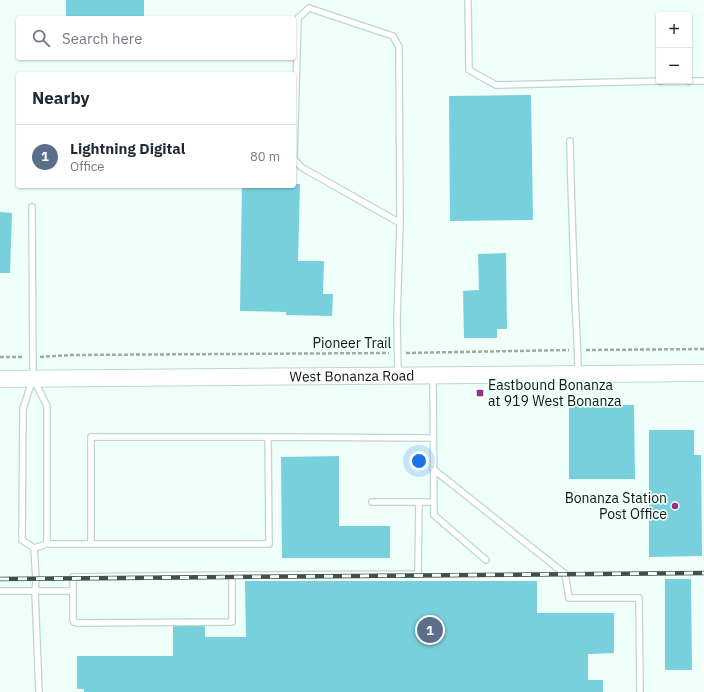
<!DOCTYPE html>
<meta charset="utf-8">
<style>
body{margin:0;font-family:"IBM Plex Sans",sans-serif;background:#f6f6f7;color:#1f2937}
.controls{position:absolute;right:12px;top:12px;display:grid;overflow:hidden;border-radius:4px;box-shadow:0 1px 3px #0004}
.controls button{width:36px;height:36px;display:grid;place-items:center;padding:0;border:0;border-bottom:1px solid #e0e1e3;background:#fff;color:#1f2937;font:20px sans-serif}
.you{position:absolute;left:419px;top:461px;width:14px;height:14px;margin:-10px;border:3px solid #fff;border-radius:50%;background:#1a73e8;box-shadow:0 0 0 6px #1a73e833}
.badge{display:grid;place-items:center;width:26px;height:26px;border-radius:50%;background:#9a2e90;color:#fff;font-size:13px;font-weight:700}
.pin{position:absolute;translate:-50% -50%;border:2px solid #fff;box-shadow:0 1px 4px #0006}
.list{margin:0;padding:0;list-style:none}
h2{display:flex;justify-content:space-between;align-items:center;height:52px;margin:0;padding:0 16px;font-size:17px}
h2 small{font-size:13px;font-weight:400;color:#747a83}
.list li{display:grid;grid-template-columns:26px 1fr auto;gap:12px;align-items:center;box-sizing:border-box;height:64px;padding:0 16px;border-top:1px solid #e0e1e3}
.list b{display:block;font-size:15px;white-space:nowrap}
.list p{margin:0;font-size:13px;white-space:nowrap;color:#747a83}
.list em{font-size:13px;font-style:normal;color:#747a83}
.icon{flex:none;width:22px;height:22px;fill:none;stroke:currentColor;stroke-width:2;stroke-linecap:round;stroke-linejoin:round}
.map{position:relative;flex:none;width:704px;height:692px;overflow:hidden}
.search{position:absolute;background:#fff;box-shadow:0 1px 3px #0004;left:16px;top:16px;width:280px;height:44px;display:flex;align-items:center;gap:10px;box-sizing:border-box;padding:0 14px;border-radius:4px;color:#747a83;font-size:15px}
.panel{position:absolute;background:#fff;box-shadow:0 1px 3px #0004;left:16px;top:72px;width:280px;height:116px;border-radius:4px}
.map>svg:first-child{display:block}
.building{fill:#78d0dd}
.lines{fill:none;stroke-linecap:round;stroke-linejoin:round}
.lane-casing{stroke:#bdd7cf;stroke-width:8}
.secondary-casing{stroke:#bdd7cf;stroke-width:18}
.path{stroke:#9daba7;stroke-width:2.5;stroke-dasharray:4 2;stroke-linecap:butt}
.lane{stroke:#fff;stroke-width:5.5}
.secondary{stroke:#fff;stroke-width:16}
.rail-casing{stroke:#444f4c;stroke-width:4.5}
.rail{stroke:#effffa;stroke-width:3;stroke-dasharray:9;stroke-linecap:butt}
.poi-dot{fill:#9a2e90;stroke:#effffa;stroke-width:1.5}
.labels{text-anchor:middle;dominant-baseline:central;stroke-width:3.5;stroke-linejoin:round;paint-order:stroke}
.street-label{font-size:14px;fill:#0d1714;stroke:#effffa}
.poi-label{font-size:14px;fill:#0d1714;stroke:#effffa;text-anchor:start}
</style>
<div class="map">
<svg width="704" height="692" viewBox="0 0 704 692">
<rect width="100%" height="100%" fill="#effffa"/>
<path class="building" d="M66,0H144V18H66Z
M531,95L533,220L450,221L449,96Z
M294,184H300L298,261H324L323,294H333L332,316L286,315V312L240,311L242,186H294Z
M0,212L12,213L10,273H0Z
M506,253L507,329H497V338H464L463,291L479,290L478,254Z
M569,405H634L635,479H569Z
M649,430H694V455H701L702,556L649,557Z
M339,456V526H390V558H282L281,457Z
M665,579H691L692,670H665Z
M245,581H537V613H614V653L588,654V680H603V692H84V689H77V656H173V622H205V637H246Z"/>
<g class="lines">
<defs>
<path id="lane" d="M468,0L469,70L496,85L661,81
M689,81H704
M570,141C571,193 573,245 575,297C576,323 578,348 578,374
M32,207L33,378L23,409L22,540L34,548
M398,375L397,320L400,223L399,47L393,36L309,8L298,18L294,159L301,167L400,223
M433,376L434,515L486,560
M268,437L433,438
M433,469L565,574L569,598H639L640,692
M372,502H433
M47,544H269L268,437H91V544
M34,548L47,544V406L34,380
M34,548L36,579L35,591L39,692
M0,591H73V620L74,622L77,623L232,622V575L418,574L419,502
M73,591V577L232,575"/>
<g id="secondary">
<path id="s1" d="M0,379L704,373"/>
</g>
</defs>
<use href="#lane" class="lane-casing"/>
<use href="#secondary" class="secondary-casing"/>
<path class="path" d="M586,350L704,349
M406,353L569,350
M0,357H23
M40,357L70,355L389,353"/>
<use href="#lane" class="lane"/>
<use href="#secondary" class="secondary"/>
<defs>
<path id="rail" d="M0,579L704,573"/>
</defs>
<use href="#rail" class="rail-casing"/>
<use href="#rail" class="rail"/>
</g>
<g class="poi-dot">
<rect x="476" y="389" width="8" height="8" rx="2"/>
<circle cx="675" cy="506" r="4"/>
</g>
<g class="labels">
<g class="street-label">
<text x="352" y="343">Pioneer Trail</text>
<text stroke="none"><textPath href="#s1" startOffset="352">West Bonanza Road</textPath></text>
</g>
<g class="poi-label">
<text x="488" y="385">Eastbound Bonanza<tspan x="488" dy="16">at 919 West Bonanza</tspan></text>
<text x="667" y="498" text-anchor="end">Bonanza Station<tspan x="667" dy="16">Post Office</tspan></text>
</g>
</g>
</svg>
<div class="controls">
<button>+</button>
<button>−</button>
</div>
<div class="you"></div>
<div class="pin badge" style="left:430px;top:630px;background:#5c6f8a">1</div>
<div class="search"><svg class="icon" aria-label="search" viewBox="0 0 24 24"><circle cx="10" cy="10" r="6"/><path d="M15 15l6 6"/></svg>Search here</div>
<section class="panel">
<h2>Nearby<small></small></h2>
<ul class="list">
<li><span class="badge" style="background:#5c6f8a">1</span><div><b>Lightning Digital</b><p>Office</p></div><em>80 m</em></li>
</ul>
</section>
</div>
